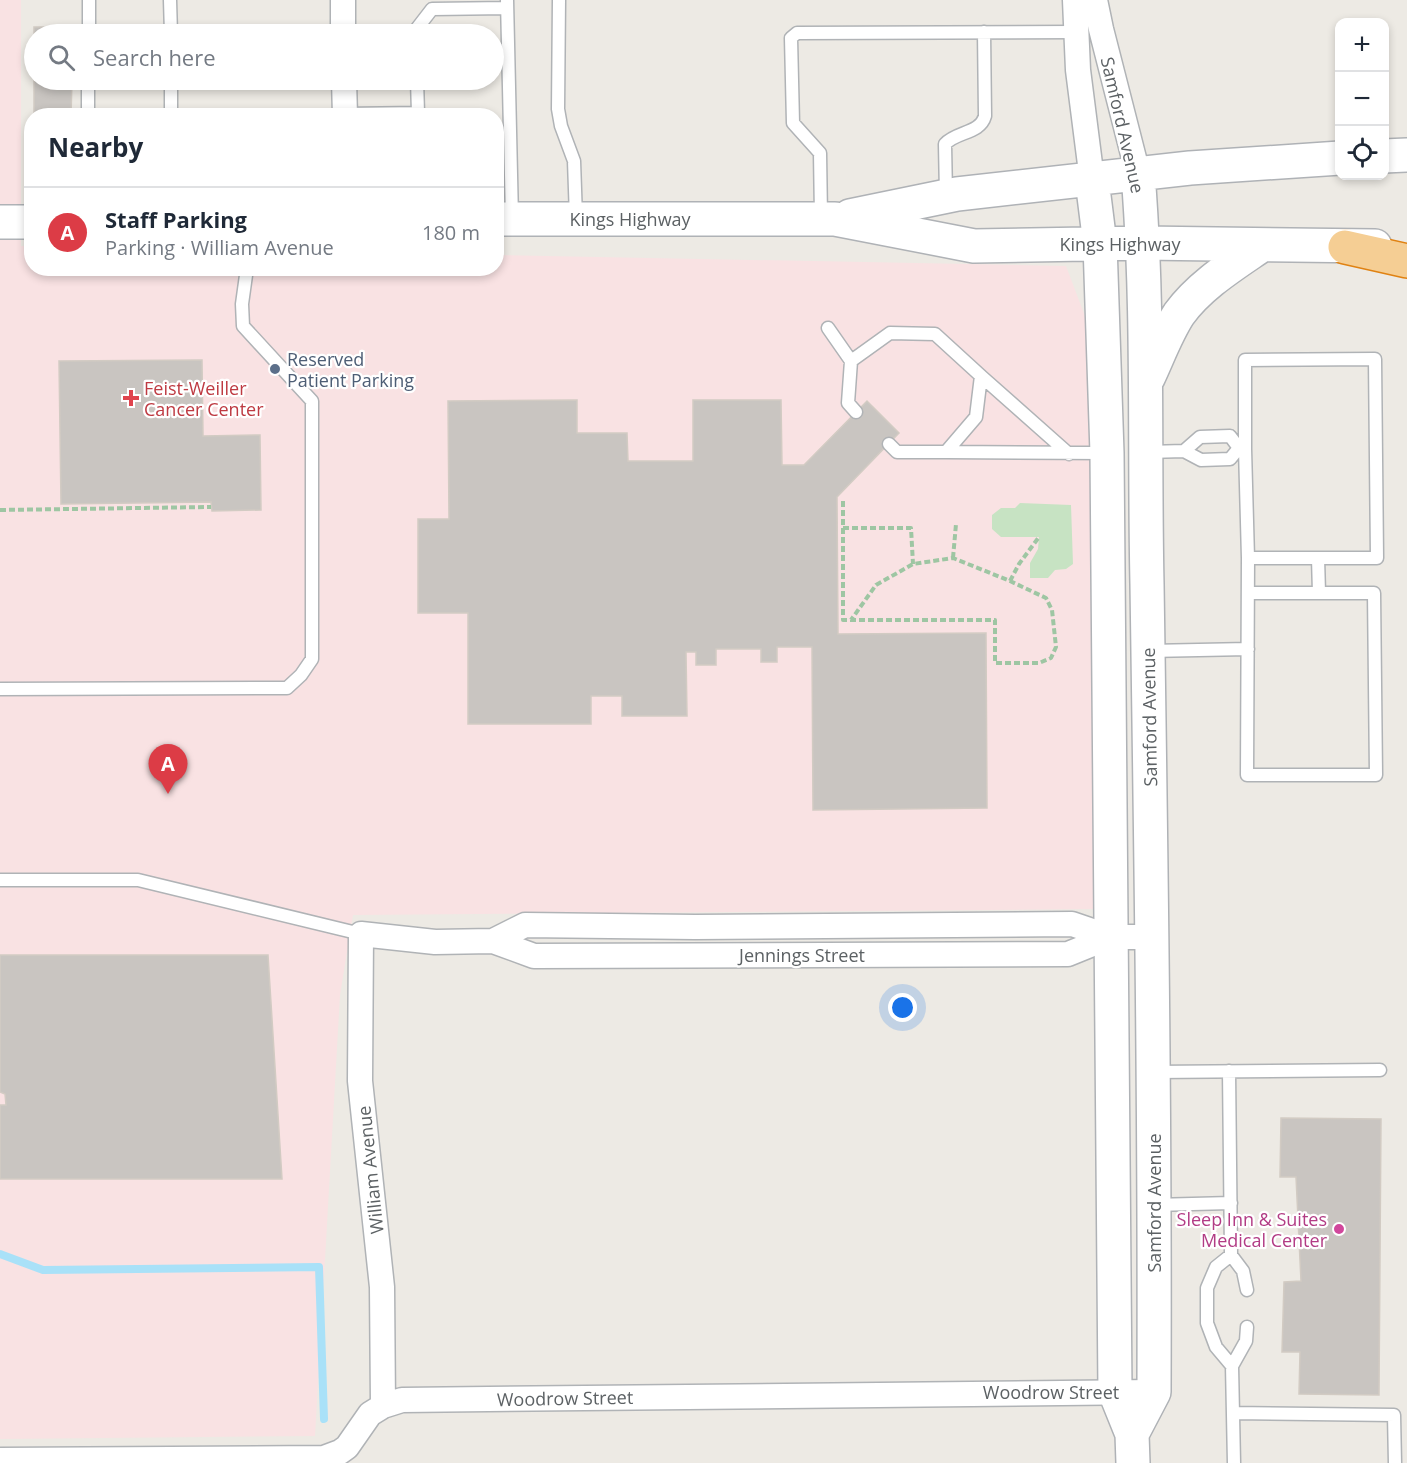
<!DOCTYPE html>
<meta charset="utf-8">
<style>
body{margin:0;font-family:"Open Sans",sans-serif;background:#f2f2f3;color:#1f2937}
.controls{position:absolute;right:18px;top:18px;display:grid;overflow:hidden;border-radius:12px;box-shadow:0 3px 9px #0003}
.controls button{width:54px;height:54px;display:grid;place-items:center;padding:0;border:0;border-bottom:2px solid #e0e1e3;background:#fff;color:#1f2937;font:30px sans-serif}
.you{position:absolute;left:903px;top:1008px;width:21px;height:21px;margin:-15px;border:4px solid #fff;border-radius:50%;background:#1a73e8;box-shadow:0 0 0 9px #1a73e833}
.badge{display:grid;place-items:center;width:39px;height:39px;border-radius:50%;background:#dc3c46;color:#fff;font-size:20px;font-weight:700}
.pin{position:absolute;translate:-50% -50px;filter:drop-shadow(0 2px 3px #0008)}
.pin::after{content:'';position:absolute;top:32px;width:21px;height:18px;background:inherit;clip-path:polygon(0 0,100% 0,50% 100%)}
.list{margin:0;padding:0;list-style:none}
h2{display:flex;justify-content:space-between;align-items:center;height:78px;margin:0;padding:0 24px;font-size:26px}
h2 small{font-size:20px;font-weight:400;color:#747a83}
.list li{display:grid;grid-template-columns:39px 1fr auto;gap:18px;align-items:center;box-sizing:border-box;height:90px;padding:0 24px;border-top:2px solid #e0e1e3}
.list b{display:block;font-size:22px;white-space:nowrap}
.list p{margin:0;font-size:20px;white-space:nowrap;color:#747a83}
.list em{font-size:20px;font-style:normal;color:#747a83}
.icon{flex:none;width:33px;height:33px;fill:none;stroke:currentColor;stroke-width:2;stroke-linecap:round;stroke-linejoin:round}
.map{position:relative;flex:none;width:1407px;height:1463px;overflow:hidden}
.search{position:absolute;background:#fff;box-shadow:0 3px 9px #0003;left:24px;top:24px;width:480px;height:66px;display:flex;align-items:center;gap:15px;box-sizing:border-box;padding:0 21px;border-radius:33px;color:#747a83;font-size:22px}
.panel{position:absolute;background:#fff;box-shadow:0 3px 9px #0003;left:24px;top:108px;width:480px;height:168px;border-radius:24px}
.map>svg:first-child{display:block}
.medical{fill:#f9e2e3}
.green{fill:#c7e3c3}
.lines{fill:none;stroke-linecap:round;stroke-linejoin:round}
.stream{stroke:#a9e1f8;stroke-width:8}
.building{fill:#c9c5c1;stroke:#d2cbc3;stroke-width:1.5}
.lane-casing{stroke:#b0b3b6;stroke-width:15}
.street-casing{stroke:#b0b3b6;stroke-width:27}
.secondary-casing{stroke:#afb2b6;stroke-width:36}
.highway-casing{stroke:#e08212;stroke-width:36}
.path{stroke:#9ec6a3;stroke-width:4;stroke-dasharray:6 3;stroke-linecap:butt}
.lane{stroke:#fff;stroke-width:12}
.street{stroke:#fff;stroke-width:24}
.secondary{stroke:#fff;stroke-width:33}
.highway{stroke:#f5ce94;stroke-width:33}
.service-dot{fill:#5c6f8a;stroke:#fff;stroke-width:2}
.health-dot{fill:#e0444e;stroke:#fff;stroke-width:2}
.hotel-dot{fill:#d1479c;stroke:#fff;stroke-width:2}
.labels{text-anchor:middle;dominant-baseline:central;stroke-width:4.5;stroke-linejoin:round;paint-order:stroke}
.street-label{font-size:18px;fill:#5c6164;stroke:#fff}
.service-label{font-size:18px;fill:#4e5e75;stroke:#fff;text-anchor:start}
.health-label{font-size:18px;fill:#be3a42;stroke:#fff;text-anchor:start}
.hotel-label{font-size:18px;fill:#b23c85;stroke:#fff;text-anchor:end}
</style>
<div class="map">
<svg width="1407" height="1463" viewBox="0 0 1407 1463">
<rect width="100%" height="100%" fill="#edeae4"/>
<path class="medical" d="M0,0H21V246H31L32,268H496L497,255L1066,266L1088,324L1096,909L353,915L340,995L315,1436L0,1439Z"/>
<path class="green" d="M1020,503L1071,505L1073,564L1066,569L1055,570L1048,578H1030V563L1038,549L1039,537H1001L992,529V515L1001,508H1015Z"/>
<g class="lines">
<path class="stream" d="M0,1254L43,1270L319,1267L324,1419"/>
</g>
<path class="building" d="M34,27H72V34H34V80H72L71,116H34Z
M202,360L203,436L260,435L261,510L212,511L211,502L61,504L59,361Z
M577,400V433H627L628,461H693V400H781L782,465H804L867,401L899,433L837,497L838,634L986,633L987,808L813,810L812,647H777V662H761V649H716V665H696V652H686L687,716H622V696H591V724H468V613H418V519H449L448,401Z
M0,955H268L282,1179H0V1105H6L5,1094L0,1092Z
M1281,1118L1381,1119L1379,1395L1299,1394L1300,1352H1282L1284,1282L1301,1281L1296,1177H1280Z"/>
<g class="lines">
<defs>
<path id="lane" d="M170,0L171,34
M507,0L512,218
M559,0L558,109L561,126L574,161L576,218
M89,34V0
M415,34V31L432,9L507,8
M171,80V116
M344,114L418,113L417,80
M88,116V80
M946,195L945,144C957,131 980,134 985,116L984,32
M821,217L820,153L793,123L791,38L797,33L1076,32
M828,328L851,361
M981,376L1069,454
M856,412L848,403L851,361L890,333L935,334L981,376L976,417L946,452H897L889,444
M1184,451L1200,437L1230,436L1239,448L1245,449L1248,558H1377L1375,359L1245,360V449
M946,452L1106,453
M1148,452L1184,451L1201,460L1230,459L1239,448
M1248,558L1247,775H1376L1374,593H1248
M1318,558L1319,593
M1149,651L1248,649
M0,689L287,688L301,675L312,659V401L243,326L242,304L247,268
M0,880H138L361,934
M1229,1071L1231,1255L1216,1267L1207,1288V1323L1216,1347L1232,1366L1234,1463
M1154,1072L1380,1070
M1154,1205L1231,1203
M1231,1255L1243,1271L1247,1290
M1232,1366L1246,1341L1247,1327
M1233,1413L1394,1415L1395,1463"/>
<path id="street" d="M343,0V34
M1075,0L1078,70L1092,180
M1095,0L1101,29L1138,174
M344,80L345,116
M493,941L525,925L695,927L1072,924L1110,937H1153
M383,1406L382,1287L360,1081L361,934L435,942L493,941L534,956L1068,954L1110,937
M0,1460L324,1458L340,1452L347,1447L370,1414L383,1406L402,1400L1154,1392"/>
<path id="secondary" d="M1384,156L1407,155
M1092,180L1100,244L1107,453L1115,1392L1132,1434L1133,1463
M850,216L957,194L1190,168L1340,158
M496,219H835L974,246L1143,243L1375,246
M0,222H32
M1148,378C1158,357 1166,334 1179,314C1200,285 1233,265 1262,245
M1132,1434L1154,1392C1155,1122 1151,853 1147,584C1144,447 1149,310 1138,174"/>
<path id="highway" d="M1345,247L1407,261"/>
</defs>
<use href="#lane" class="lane-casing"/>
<use href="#street" class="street-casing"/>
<use href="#secondary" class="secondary-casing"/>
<use href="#highway" class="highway-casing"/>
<path class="path" d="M843,501V620H995V663H1039L1051,658L1056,647L1052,610L1046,598L1010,581L953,558L913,564L876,585L851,620
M0,510L211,507
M843,528H911L913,564
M953,558L956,524
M1010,581L1019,564L1039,537"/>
<use href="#lane" class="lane"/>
<use href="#street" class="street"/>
<use href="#secondary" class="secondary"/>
<use href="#highway" class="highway"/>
</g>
<circle class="service-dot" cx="275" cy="369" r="6"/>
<path class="health-dot" d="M128 389h6v6h6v6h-6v6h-6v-6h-6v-6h6z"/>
<circle class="hotel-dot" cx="1339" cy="1229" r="6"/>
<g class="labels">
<g class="street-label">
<text transform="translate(1123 125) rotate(77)">Samford Avenue</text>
<text x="630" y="219">Kings Highway</text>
<text x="1120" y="244">Kings Highway</text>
<text transform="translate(1149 717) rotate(-91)">Samford Avenue</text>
<text x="802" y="955">Jennings Street</text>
<text transform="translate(370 1170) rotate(-96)">William Avenue</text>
<text transform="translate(1154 1203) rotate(-90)">Samford Avenue</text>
<text x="1051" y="1392">Woodrow Street</text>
<text transform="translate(565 1398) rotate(-1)">Woodrow Street</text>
</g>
<g class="service-label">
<text x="287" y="359">Reserved<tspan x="287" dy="21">Patient Parking</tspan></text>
</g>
<g class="health-label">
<text x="144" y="388">Feist-Weiller<tspan x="144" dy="21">Cancer Center</tspan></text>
</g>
<g class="hotel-label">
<text x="1327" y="1219">Sleep Inn &amp; Suites<tspan x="1327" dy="21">Medical Center</tspan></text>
</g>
</g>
</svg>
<div class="controls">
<button>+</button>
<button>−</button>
<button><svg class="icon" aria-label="locate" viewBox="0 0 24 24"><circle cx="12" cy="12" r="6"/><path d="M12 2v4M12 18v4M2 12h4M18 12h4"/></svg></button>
</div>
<div class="you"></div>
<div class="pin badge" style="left:168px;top:794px">A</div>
<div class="search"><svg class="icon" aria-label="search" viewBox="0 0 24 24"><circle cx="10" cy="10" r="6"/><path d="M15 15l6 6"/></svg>Search here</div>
<section class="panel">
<h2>Nearby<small></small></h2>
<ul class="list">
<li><span class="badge">A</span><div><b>Staff Parking</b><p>Parking · William Avenue</p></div><em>180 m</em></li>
</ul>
</section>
</div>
